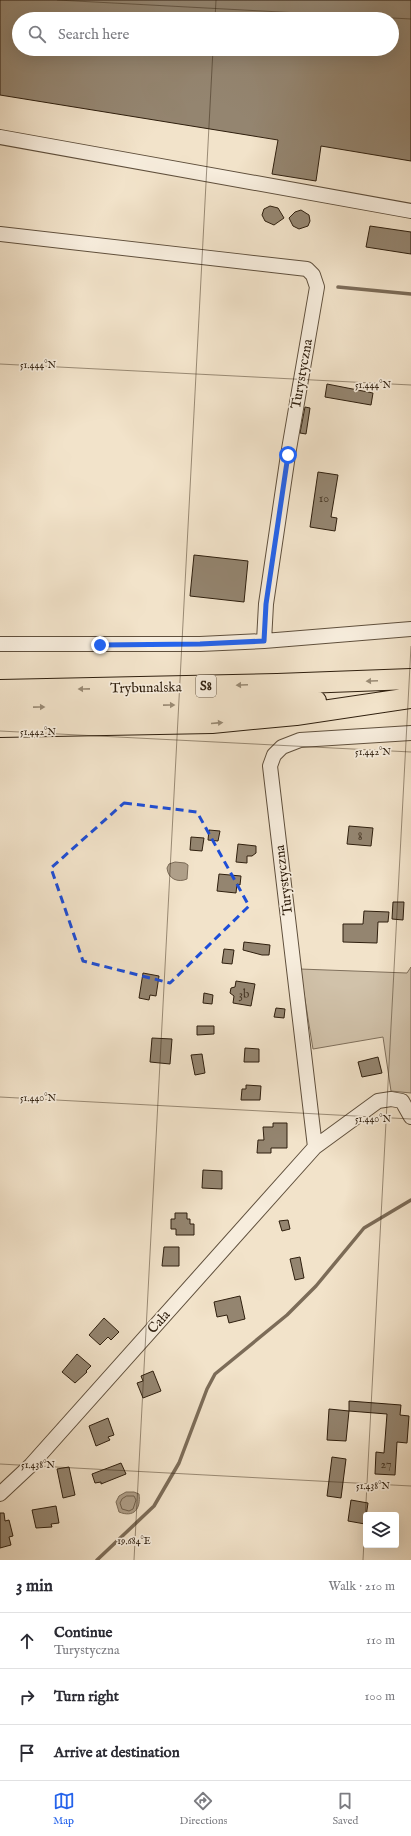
<!DOCTYPE html>
<meta charset="utf-8">
<style>
body{margin:0;font-family:"IM FELL English",serif;background:#f2f2f3;color:#2b2b33}
.controls{position:absolute;right:12px;bottom:12px;display:grid;overflow:hidden;border-radius:4px;box-shadow:0 4px 16px #0002}
.controls button{width:36px;height:36px;display:grid;place-items:center;padding:0;border:0;border-bottom:1px solid #e1e1e2;background:#fff;color:#2b2b33;font:20px sans-serif}
.stop{position:absolute;width:12px;height:12px;margin:-9px;border:3px solid #2563eb;border-radius:50%;background:#fff}
.stop.end{background:#2563eb;border-color:#fff;box-shadow:0 1px 4px #0008}
.list{margin:0;padding:0;list-style:none}
h2{display:flex;justify-content:space-between;align-items:center;height:52px;margin:0;padding:0 16px;font-size:17px}
h2 small{font-size:13px;font-weight:400;color:#7c7c81}
.list li{display:grid;grid-template-columns:26px 1fr auto;gap:12px;align-items:center;box-sizing:border-box;height:56px;padding:0 16px;border-top:1px solid #e1e1e2}
.list b{display:block;font-size:15px;white-space:nowrap}
.list p{margin:0;font-size:13px;white-space:nowrap;color:#7c7c81}
.list em{font-size:13px;font-style:normal;color:#7c7c81}
.icon{flex:none;width:22px;height:22px;fill:none;stroke:currentColor;stroke-width:2;stroke-linecap:round;stroke-linejoin:round}
.map{position:relative;flex:none;width:411px;height:1560px;overflow:hidden}
.search{position:absolute;background:#fff;box-shadow:0 4px 16px #0002;left:12px;right:12px;top:12px;height:44px;display:flex;align-items:center;gap:10px;box-sizing:border-box;padding:0 14px;border-radius:22px;color:#7c7c81;font-size:15px}
.sheet{height:220px;background:#fff}
nav{display:flex;justify-content:space-around;align-items:center;box-sizing:border-box;height:56px;border-top:1px solid #e1e1e2;background:#fff;font-size:11px;color:#7c7c81}
nav a{display:grid;justify-items:center;gap:2px}
nav .on{color:#2563eb}
.map>svg:first-child{display:block}
.green{fill:#d1c2aa;stroke:#80705c}
.water{fill:#b0a08a;stroke:#7c6c58}
.lines{fill:none;stroke-linecap:round;stroke-linejoin:round}
.shore{stroke:#70604c;stroke-width:1}
.stream{stroke:#7c6c58;stroke-width:3.5}
.building{fill:#948570;stroke:#2f1f0e;fill-rule:evenodd}
.minor-casing{stroke:#60503d;stroke-width:16}
.highway-casing{stroke:#2f1f0e;stroke-width:22}
.minor{stroke:#f7eddd;stroke-width:14}
.highway{stroke:#f2e3ca;stroke-width:20}
.oneway{fill:#9a8b75}
.route{stroke:#2563eb;stroke-width:5}
.marked{fill:none;stroke:#1d4ed8;stroke-width:3;stroke-dasharray:8 5;stroke-linejoin:round}
.ticks{fill:none;stroke:#2f1f0e;stroke-width:1;stroke-opacity:0.45}
.labels{text-anchor:middle;dominant-baseline:central;stroke-width:3.5;stroke-linejoin:round;paint-order:stroke}
.number-label{font-size:12px;fill:#483826}
.shield{fill:#f7eddd;stroke:#6b5d4c;stroke-width:1}
.shield-label{font-size:13px;font-weight:bold;fill:#2f1f0e}
.street-label{font-size:14px;fill:#2f1f0e;stroke:#f7eddd}
.ticks-label{font-size:10px;text-anchor:middle;fill:#2f1f0e;stroke:#f7eddd;stroke-width:3.5;stroke-linejoin:round;paint-order:stroke}
</style>
<div class="map">
<svg width="411" height="1560" viewBox="0 0 411 1560">
<rect width="100%" height="100%" fill="#f2e3ca"/>
<filter id="stains"><feTurbulence type="fractalNoise" baseFrequency=".005" numOctaves="4"/><feColorMatrix values="0 0 0 0 .2 0 0 0 0 .09 0 0 0 0 .02 0 0 0 .5 -.17"/></filter>
<radialGradient id="worn" r=".72"><stop offset=".6" stop-color="#630" stop-opacity="0"/><stop offset="1" stop-color="#630" stop-opacity=".3"/></radialGradient>
<path class="green" d="M411,967V1093L391,1091L383,1037L313,1049L300,969L407,973Z"/>
<path class="water" d="M175,862L185,863L188,865L187,879C178,883 168,879 167,868L169,864Z
M126,1492H134L139,1494C141,1509 134,1518 119,1512L116,1502L119,1496Z"/>
<g class="lines">
<path class="shore" d="M127,1496H134L136,1500L133,1509L129,1511L122,1509L120,1503L122,1499Z"/>
<path class="stream" d="M338,287L411,294
M97,1560L154,1506L179,1463L207,1389L215,1374L287,1315L316,1286L364,1228L411,1200"/>
</g>
<path class="building" d="M0,0H411V161L321,146L316,181L272,174L278,140L0,95ZM19,19H392V49H19Z
M270,206L278,208L284,218L274,225L265,221L262,215L264,209Z
M301,210L309,215L310,221L308,226L299,229L293,226L289,218L295,212Z
M370,226L411,232V254L366,247Z
M327,384L373,393L371,405L325,397Z
M305,407L310,408L306,434L300,433Z
M318,472L338,475L331,517L337,518L335,531L310,527Z
M194,555L248,561L244,602L190,596Z
M349,826L373,828L371,846L347,844Z
M209,830L220,831L218,841L208,840Z
M191,837L204,838L202,851L190,850Z
M238,844L256,846V853L252,856H247V863L236,862Z
M219,874L241,876L240,885L237,884L236,893L217,891Z
M393,902H404L403,920L392,919Z
M364,911L389,912L388,922H378L377,943L343,942V924H363Z
M244,942L270,945L269,955H262L243,950Z
M224,949L234,950L232,964L222,963Z
M143,973L159,976L156,996L150,995L149,1000L139,998Z
M236,981L255,984L251,1006L233,1003L234,996L230,993L231,988L235,987Z
M204,993L213,995L212,1004L203,1003Z
M276,1008L285,1009L284,1018L274,1017Z
M197,1026H214V1034L197,1035Z
M152,1038L172,1039L170,1064L150,1062Z
M245,1048L259,1049V1062H244Z
M202,1054L205,1073L195,1075L191,1055Z
M378,1057L382,1073L362,1077L358,1062Z
M246,1085L261,1086L260,1100H241L242,1089H246Z
M273,1123H287V1148H271V1153H257L258,1140H264L263,1127H273Z
M203,1170L222,1171V1189L202,1188Z
M175,1213H187V1219H190V1224H194V1235H176V1229H171V1219H175Z
M288,1220L290,1229L282,1231L279,1221Z
M164,1247H179V1266H162Z
M300,1257L304,1278L295,1280L290,1259Z
M240,1296L245,1319L229,1323L227,1315L217,1317L214,1302Z
M104,1318L119,1332L111,1340L108,1337L100,1345L89,1335Z
M77,1354L91,1366L86,1371L87,1372L75,1383L62,1372Z
M153,1371L161,1391L143,1398L137,1383L143,1381L141,1376Z
M349,1401L401,1405L400,1415L409,1416L407,1443L397,1442L395,1475L375,1474L376,1452L384,1453L387,1414L349,1411Z
M329,1409L349,1411L346,1441L327,1440Z
M108,1418L114,1435L108,1437L110,1440L96,1446L89,1426Z
M332,1457L346,1459L341,1498L327,1496Z
M121,1463L126,1474L101,1484V1482L95,1483L92,1474Z
M69,1467L75,1495L63,1498L57,1469Z
M351,1500L368,1503L365,1524L348,1521Z
M56,1506L59,1523L51,1524L52,1527L36,1528L32,1510Z
M0,1513H4L5,1521L9,1520L13,1536L9,1537L11,1545L0,1548Z"/>
<g class="lines">
<defs>
<path id="minor" d="M0,137L411,211
M0,234L307,269L313,275L317,287L288,455L266,604L264,641
M0,644H200L264,641L411,629
M315,1147L270,766L274,755L282,747L300,740L411,733
M0,1494L31,1465L315,1147L378,1101L391,1099L402,1101L411,1117"/>
<path id="highway" d="M0,690L277,684L411,679
M0,708L316,701
M0,727L212,723L296,715L411,698"/>
</defs>
<use href="#minor" class="minor-casing"/>
<use href="#highway" class="highway-casing"/>
<use href="#minor" class="minor"/>
<use href="#highway" class="highway"/>
</g>
<defs><path id="oneway-solid" d="M-6-.8H1V-3.2L6.5 0L1 3.2V.8H-6Z"/></defs>
<g class="oneway">
<use href="#oneway-solid" transform="translate(372 681) rotate(178)"/>
<use href="#oneway-solid" transform="translate(242 685) rotate(178)"/>
<use href="#oneway-solid" transform="translate(84 689) rotate(179)"/>
<use href="#oneway-solid" transform="translate(169 705) rotate(-1)"/>
<use href="#oneway-solid" transform="translate(39 707) rotate(-1)"/>
<use href="#oneway-solid" transform="translate(217 723) rotate(-5)"/>
</g>
<g class="lines">
<path class="route" d="M100,645L200,644L264,641L266,604L288,455"/>
</g>
<path class="marked" d="M124,803L197,812L249,906L170,983L83,961L51,868Z"/>
<path class="ticks" d="M57,0L411,19M215,19L216,0M0,364L411,385M0,731L411,752M0,1097L411,1119M0,1464L411,1486M134,1560L213,49M363,1560L411,646"/>
<g class="labels">
<g class="number-label">
<text x="324" y="498">10</text>
<text x="360" y="836">8</text>
<text x="244" y="994">3b</text>
<text x="386" y="1464">27</text>
</g>
<rect class="shield" x="196" y="675" width="20" height="22" rx="3"/>
<g class="shield-label">
<text x="206" y="686">S8</text>
</g>
<g class="street-label">
<text transform="translate(302 374) rotate(-80)">Turystyczna</text>
<text transform="translate(146 688) rotate(-1)">Trybunalska</text>
<text transform="translate(284 880) rotate(-97)">Turystyczna</text>
<text transform="translate(159 1322) rotate(-48)">Cała</text>
</g>
</g>
<g class="ticks-label">
<text x="38" y="368">51.444°N</text>
<text x="373" y="388">51.444°N</text>
<text x="38" y="735">51.442°N</text>
<text x="373" y="755">51.442°N</text>
<text x="38" y="1101">51.440°N</text>
<text x="373" y="1122">51.440°N</text>
<text x="38" y="1468">51.438°N</text>
<text x="373" y="1489">51.438°N</text>
<text x="134" y="1544">19.684°E</text>
</g>
<rect width="100%" height="100%" filter="url(#stains)"/>
<rect width="100%" height="100%" fill="url(#worn)"/>
</svg>
<div class="controls">
<button><svg class="icon" aria-label="layers" viewBox="0 0 24 24"><path d="M12 4l9 5-9 5-9-5zM3 14l9 5 9-5"/></svg></button>
</div>
<div class="stop" style="left:288px;top:455px"></div>
<div class="stop end" style="left:100px;top:645px"></div>
<div class="search"><svg class="icon" aria-label="search" viewBox="0 0 24 24"><circle cx="10" cy="10" r="6"/><path d="M15 15l6 6"/></svg>Search here</div>
</div>
<section class="sheet">
<h2>3 min<small>Walk · 210 m</small></h2>
<ul class="list">
<li><svg class="icon" aria-label="ahead" viewBox="0 0 24 24"><path d="M12 20V5M6 11l6-6 6 6"/></svg><div><b>Continue</b><p>Turystyczna</p></div><em>110 m</em></li>
<li><svg class="icon" aria-label="right" viewBox="0 0 24 24"><path d="M7 20v-9h11M14 6l5 5-5 5"/></svg><div><b>Turn right</b></div><em>100 m</em></li>
<li><svg class="icon" aria-label="arrive" viewBox="0 0 24 24"><path d="M6 21V4h12l-3 4 3 4H6"/></svg><div><b>Arrive at destination</b></div></li>
</ul>
</section>
<nav>
<a class="on"><svg class="icon" aria-label="map" viewBox="0 0 24 24"><path d="M3 6l6-2 6 2 6-2v14l-6 2-6-2-6 2zM9 4v14M15 6v14"/></svg>Map</a>
<a><svg class="icon" aria-label="directions" viewBox="0 0 24 24"><path d="M12 3l9 9-9 9-9-9zM9 14v-3h6M13 9l2 2-2 2"/></svg>Directions</a>
<a><svg class="icon" aria-label="saved" viewBox="0 0 24 24"><path d="M7 4h10v16l-5-4-5 4z"/></svg>Saved</a>
</nav>
